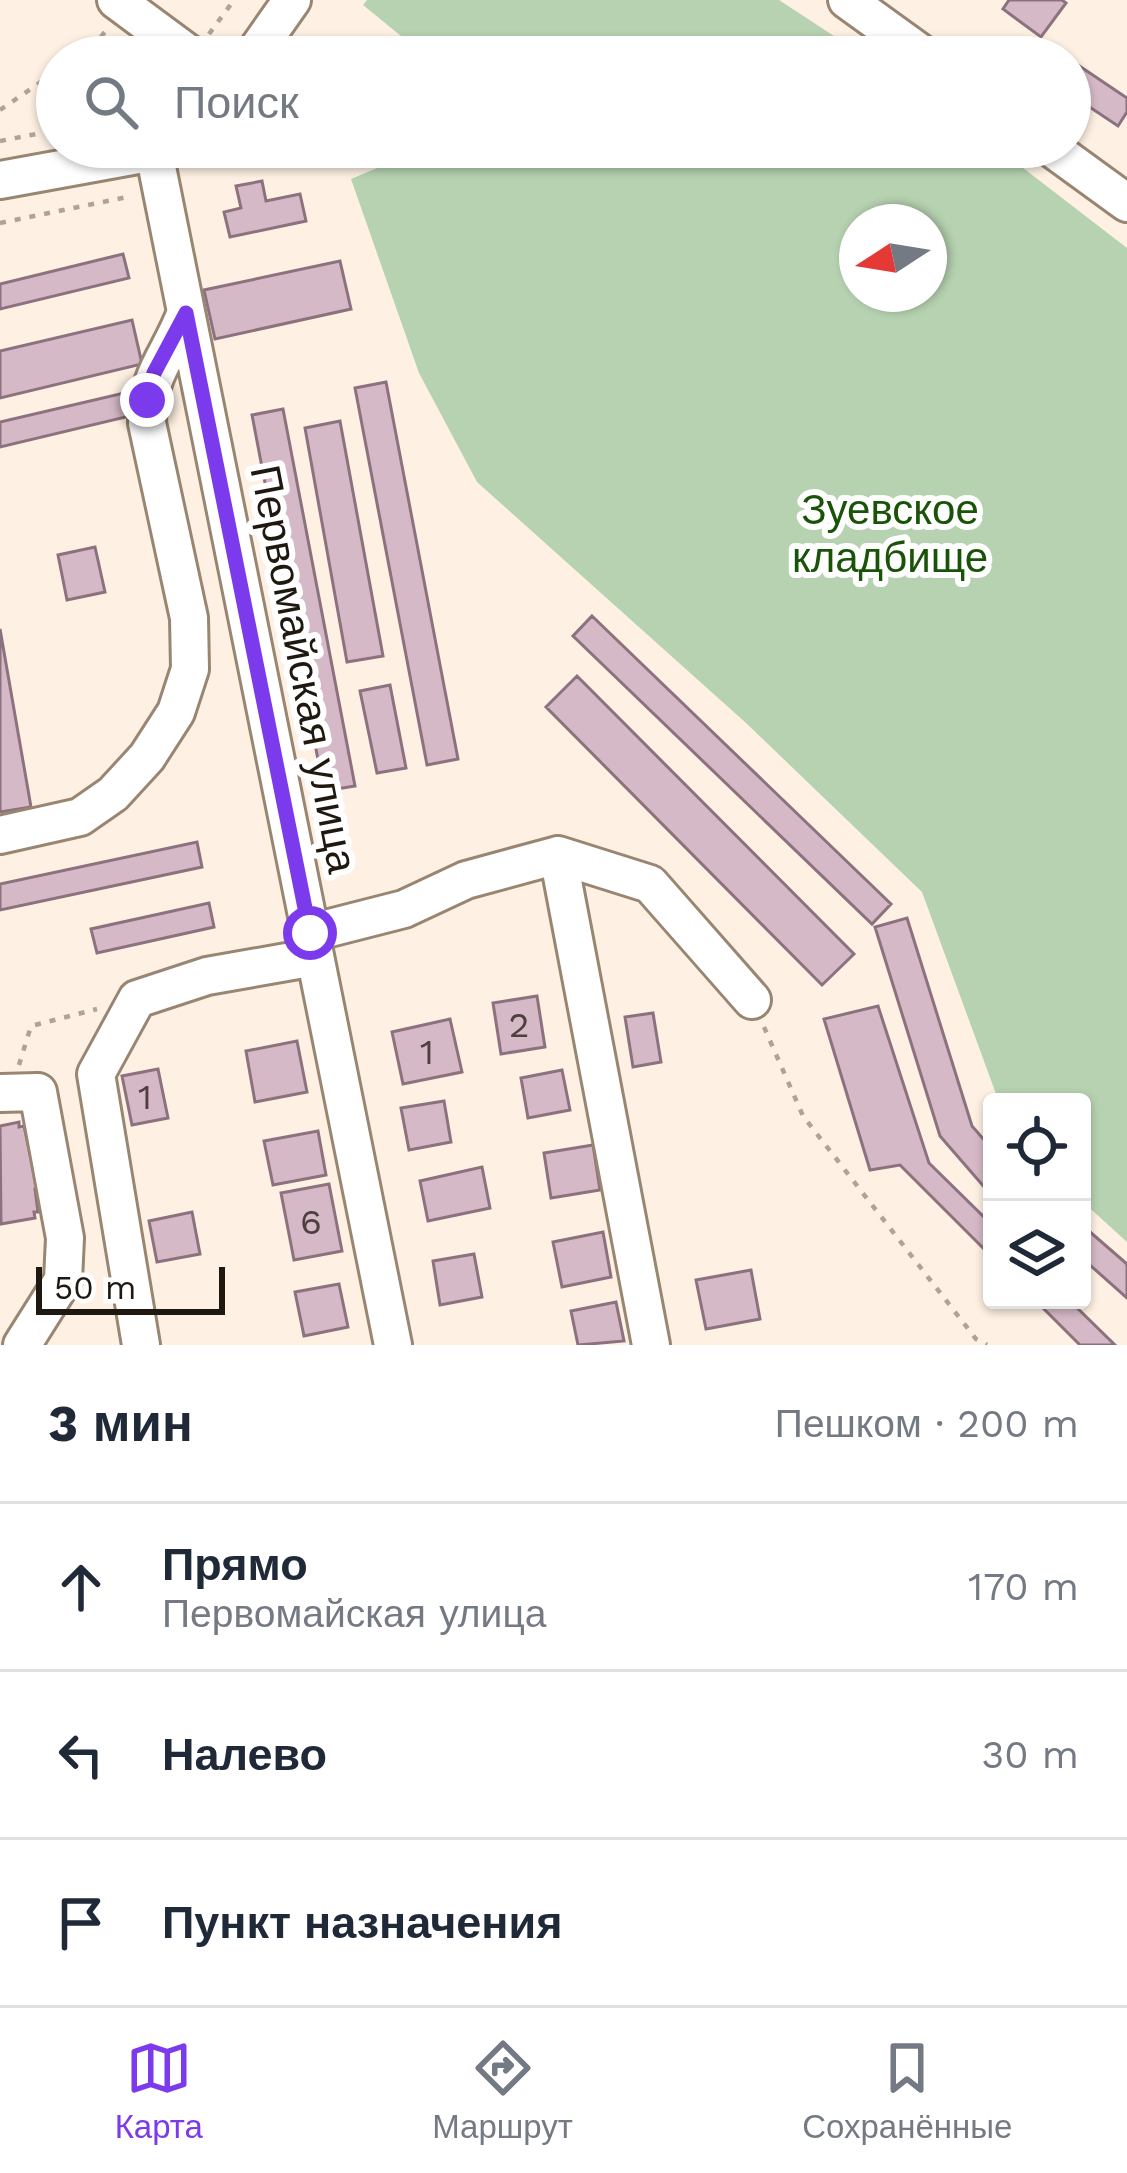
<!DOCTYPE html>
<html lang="ru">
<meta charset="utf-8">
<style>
body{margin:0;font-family:"Work Sans",sans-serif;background:#f2f2f3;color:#1f2937}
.controls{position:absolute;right:36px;bottom:36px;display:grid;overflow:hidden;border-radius:12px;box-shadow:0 3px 9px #0004}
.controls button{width:108px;height:108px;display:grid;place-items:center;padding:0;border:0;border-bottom:3px solid #e0e1e3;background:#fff;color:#1f2937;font:60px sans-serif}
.compass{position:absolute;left:839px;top:204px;width:108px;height:108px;border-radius:50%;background:#fff;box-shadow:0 3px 9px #0004;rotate:258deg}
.scale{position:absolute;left:36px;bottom:30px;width:189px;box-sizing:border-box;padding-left:12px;border:6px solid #1f1810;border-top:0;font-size:33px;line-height:42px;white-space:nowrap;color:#1f1810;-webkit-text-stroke:9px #fff;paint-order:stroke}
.stop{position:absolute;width:36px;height:36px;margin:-27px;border:9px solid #7c3aed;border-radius:50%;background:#fff}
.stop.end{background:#7c3aed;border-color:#fff;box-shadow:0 3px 12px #0008}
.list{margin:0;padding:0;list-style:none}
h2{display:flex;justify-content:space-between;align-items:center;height:156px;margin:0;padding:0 48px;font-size:51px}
h2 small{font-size:39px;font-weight:400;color:#747a83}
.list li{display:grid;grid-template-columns:78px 1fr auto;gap:36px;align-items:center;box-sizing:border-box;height:168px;padding:0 48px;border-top:3px solid #e0e1e3}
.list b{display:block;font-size:45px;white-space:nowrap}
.list p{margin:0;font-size:39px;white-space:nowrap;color:#747a83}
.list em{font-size:39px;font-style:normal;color:#747a83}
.icon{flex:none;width:66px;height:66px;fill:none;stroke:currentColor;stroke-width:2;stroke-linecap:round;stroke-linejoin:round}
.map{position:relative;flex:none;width:1127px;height:1345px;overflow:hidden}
.search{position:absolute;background:#fff;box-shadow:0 3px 9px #0004;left:36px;right:36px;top:36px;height:132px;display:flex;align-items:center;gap:30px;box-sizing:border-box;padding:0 42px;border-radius:66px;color:#747a83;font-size:45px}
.sheet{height:660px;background:#fff}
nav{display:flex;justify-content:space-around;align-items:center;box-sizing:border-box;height:168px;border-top:3px solid #e0e1e3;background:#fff;font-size:33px;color:#747a83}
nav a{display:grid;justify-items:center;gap:6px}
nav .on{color:#7c3aed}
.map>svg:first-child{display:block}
.green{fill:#b6d2b0;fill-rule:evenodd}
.building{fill:#d6b9c6;stroke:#8c727e;stroke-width:3}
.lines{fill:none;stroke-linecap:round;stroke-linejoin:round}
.minor-casing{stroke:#998672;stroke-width:42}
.path{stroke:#ada397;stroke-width:4.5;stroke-dasharray:6 9;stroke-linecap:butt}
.minor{stroke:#fff;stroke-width:36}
.route{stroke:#7c3aed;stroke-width:15}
.labels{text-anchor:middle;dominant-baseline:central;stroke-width:12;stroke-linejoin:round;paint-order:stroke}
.number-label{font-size:36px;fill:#4d403e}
.park-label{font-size:42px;fill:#195308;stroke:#fff}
.street-label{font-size:42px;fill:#1f1810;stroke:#fff}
</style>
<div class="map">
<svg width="1127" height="1345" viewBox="0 0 1127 1345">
<rect width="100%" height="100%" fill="#fef1e3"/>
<path class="green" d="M367,0H779L866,57H408L401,36L363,5Z
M404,147H996L1127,248V1242L1082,1201V1102H999L922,892L746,723L477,482L419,373L351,179L401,158ZM857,222H929V294H857Z"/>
<path class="building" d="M1009,0H1062L1066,3L1041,37L1003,9Z
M1072,61L1127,98V112L1118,126L1070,94Z
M262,181L266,201L300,194L306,221L230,237L224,212L241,208L236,186Z
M123,254L129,278L0,309V284Z
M340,261L351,309L215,339L204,290Z
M132,320L142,364L0,398V351Z
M386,382L458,759L427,765L355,388Z
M124,393L130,416L0,447V422Z
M283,409L355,786L324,791L252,415Z
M340,421L383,656L347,662L305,428Z
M95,547L105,592L67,600L58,555Z
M592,616L891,904L872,924L573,636Z
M0,629L31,807L0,812Z
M577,676L854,954L822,985L546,707Z
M390,685L406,768L377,773L360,691Z
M197,842L202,867L0,910V884Z
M209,903L214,927L97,953L91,929Z
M907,918L972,1126L992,1149V1196L940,1136L875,927Z
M537,996L545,1047L501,1054L493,1003Z
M878,1006L929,1163L992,1225V1257L900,1165L870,1170L824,1019Z
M653,1013L661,1062L633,1067L625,1017Z
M450,1019L462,1072L403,1084L392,1032Z
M297,1041L307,1092L255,1102L246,1051Z
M158,1069L168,1118L132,1125L122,1076Z
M562,1070L570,1110L528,1118L521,1078Z
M444,1101L451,1142L409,1150L401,1108Z
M19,1122V1127L24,1126L31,1159L37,1158L43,1188L35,1189L38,1212H34L35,1218L1,1224L0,1126Z
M318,1131L326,1175L273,1185L264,1141Z
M593,1145L600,1190L551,1198L544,1153Z
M482,1167L490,1208L428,1221L420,1181Z
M329,1184L342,1251L294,1260L281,1193Z
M192,1212L200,1254L157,1262L149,1221Z
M1082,1225L1127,1264V1298L1082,1258Z
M603,1232L611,1277L562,1287L553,1242Z
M474,1254L482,1297L440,1305L433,1261Z
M751,1270L760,1319L706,1329L696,1280Z
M339,1284L348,1327L304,1336L295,1292Z
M1035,1300H1069L1115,1345H1080Z
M616,1302L624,1341L578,1345L571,1311Z"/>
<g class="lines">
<defs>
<path id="minor" d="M116,0L193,57
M847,0L926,57
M252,57L292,0
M1050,147L1127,203
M154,152L393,1345
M0,180L154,152L162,147
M0,835L80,817L113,794L147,757L176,712L190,669L189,618L147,423C147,372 170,356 186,312
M558,855L651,1345
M310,933L404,909L466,880L558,855L650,884L752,1000
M0,1093L38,1092L65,1238L63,1280L22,1345
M141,1345L96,1074L137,999L207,976L315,957"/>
</defs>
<use href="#minor" class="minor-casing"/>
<path class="path" d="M209,34L234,0
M79,57L93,47L108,28
M0,110L57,71
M0,141L57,130
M0,223L132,196
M764,1027L803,1116L976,1339L987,1345
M19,1065L31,1026L97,1009"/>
<use href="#minor" class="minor"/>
</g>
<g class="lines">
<path class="route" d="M147,400L154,373L186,313L310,933"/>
</g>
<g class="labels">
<g class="number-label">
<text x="519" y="1025">2</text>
<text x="427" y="1052">1</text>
<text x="145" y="1097">1</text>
<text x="311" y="1222">6</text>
</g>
<g class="park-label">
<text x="890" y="509">Зуевское<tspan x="890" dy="48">кладбище</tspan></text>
</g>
<g class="street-label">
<text transform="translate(304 669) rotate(79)">Первомайская улица</text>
</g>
</g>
</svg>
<div class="controls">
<button><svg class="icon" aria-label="locate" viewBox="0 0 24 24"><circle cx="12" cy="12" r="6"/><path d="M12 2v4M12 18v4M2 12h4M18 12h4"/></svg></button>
<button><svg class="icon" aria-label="layers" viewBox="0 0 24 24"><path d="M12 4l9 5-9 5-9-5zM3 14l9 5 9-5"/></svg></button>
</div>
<svg class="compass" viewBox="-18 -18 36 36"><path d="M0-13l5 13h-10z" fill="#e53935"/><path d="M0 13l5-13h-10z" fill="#747a83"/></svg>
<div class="scale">50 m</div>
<div class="stop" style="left:310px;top:933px"></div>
<div class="stop end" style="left:147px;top:400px"></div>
<div class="search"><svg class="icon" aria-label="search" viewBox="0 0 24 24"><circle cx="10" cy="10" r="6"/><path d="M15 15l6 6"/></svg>Поиск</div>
</div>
<section class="sheet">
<h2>3 мин<small>Пешком · 200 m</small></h2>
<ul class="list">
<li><svg class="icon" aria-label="ahead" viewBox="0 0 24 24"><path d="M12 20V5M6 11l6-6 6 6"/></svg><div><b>Прямо</b><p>Первомайская улица</p></div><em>170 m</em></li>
<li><svg class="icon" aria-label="left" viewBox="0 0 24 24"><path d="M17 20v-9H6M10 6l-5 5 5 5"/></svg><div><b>Налево</b></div><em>30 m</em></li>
<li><svg class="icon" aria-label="arrive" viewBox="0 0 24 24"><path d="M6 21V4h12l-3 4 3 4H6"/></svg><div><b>Пункт назначения</b></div></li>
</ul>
</section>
<nav>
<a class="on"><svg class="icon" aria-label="map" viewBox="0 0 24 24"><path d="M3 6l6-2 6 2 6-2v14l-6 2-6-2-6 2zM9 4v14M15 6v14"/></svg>Карта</a>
<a><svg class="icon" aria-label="directions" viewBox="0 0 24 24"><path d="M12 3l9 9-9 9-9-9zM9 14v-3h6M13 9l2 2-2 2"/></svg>Маршрут</a>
<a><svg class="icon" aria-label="saved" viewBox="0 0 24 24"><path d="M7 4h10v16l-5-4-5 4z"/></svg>Сохранённые</a>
</nav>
